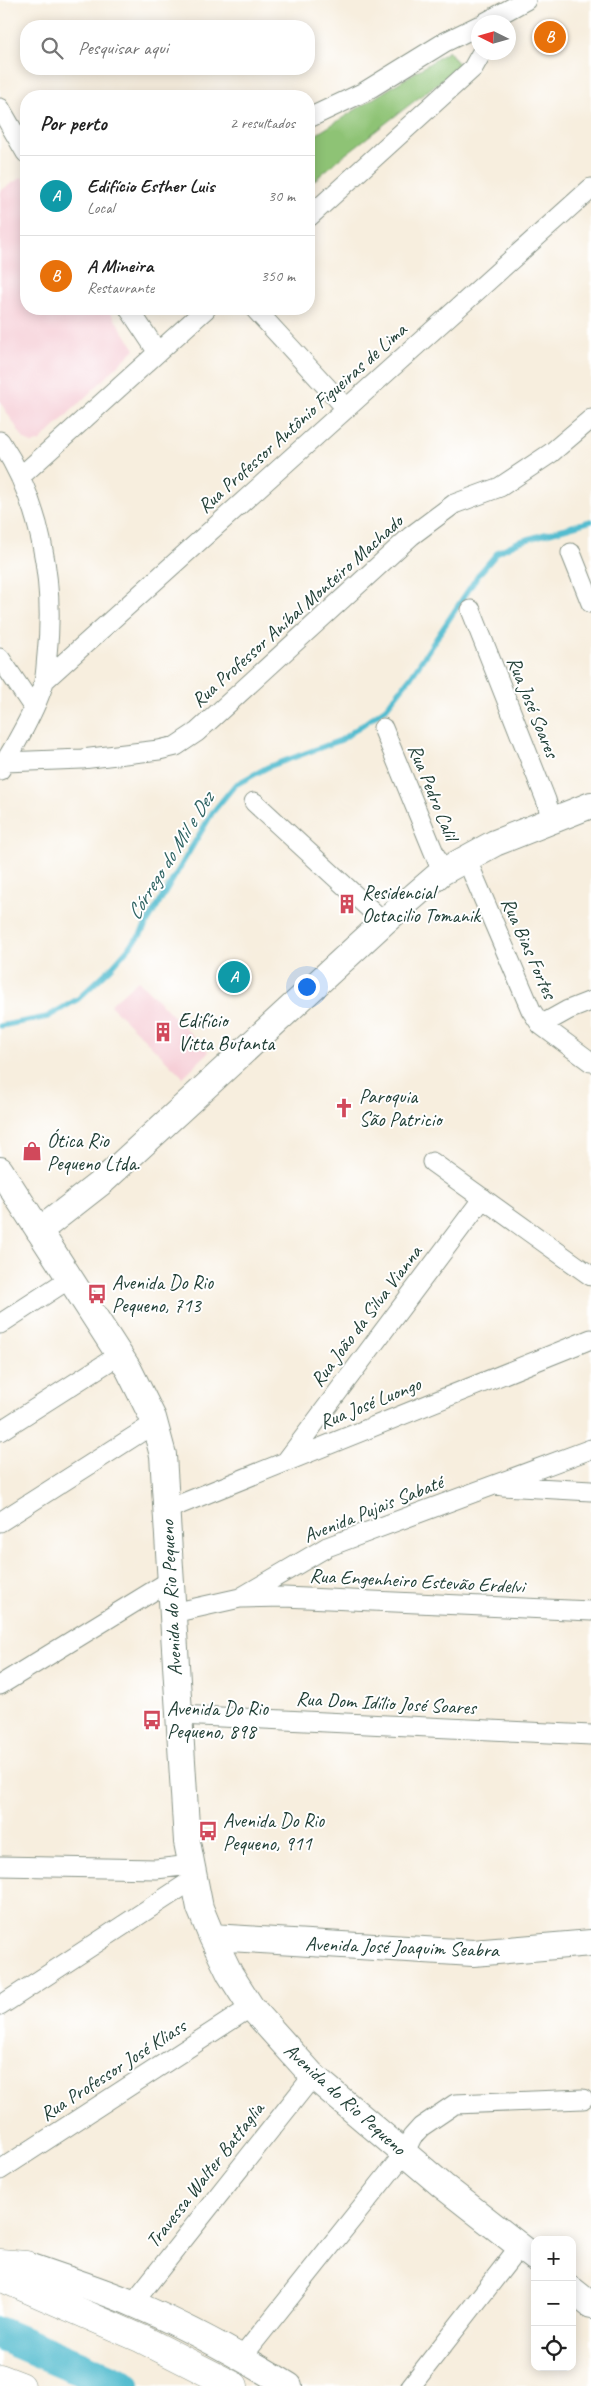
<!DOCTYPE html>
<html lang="pt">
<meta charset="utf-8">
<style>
body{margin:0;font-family:Caveat,sans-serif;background:#f6f6f6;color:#222}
.controls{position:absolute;right:15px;bottom:15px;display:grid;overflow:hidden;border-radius:10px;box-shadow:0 2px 12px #0003}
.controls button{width:45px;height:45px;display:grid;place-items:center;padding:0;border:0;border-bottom:1px solid #e0e0e0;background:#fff;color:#222;font:25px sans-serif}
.compass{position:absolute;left:471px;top:15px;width:45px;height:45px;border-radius:50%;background:#fff;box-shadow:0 2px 12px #0003;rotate:275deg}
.you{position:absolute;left:306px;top:986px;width:18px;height:18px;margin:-12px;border:4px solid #fff;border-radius:50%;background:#1a73e8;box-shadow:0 0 0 8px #1a73e833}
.badge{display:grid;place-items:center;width:32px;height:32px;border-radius:50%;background:#d93025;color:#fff;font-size:16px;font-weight:700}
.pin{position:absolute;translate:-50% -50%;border:2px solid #fff;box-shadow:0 1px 5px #0006}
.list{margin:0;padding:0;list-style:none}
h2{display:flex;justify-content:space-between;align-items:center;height:65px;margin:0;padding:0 20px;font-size:21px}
h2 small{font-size:16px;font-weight:400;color:#767676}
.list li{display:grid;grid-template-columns:32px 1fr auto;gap:15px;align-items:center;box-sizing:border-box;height:80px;padding:0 20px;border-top:1px solid #e0e0e0}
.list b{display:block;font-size:19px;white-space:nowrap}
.list p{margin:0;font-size:16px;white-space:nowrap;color:#767676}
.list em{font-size:16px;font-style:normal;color:#767676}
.icon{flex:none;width:28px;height:28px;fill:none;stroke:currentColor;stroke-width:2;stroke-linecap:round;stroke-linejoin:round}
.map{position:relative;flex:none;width:591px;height:2386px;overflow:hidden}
.search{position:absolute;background:#fff;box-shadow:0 2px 12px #0003;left:20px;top:20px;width:295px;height:55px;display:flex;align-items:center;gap:12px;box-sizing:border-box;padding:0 18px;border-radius:20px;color:#767676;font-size:19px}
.panel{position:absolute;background:#fff;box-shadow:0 2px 12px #0003;left:20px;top:90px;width:295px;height:225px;border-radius:20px}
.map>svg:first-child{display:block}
.built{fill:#f6cfd7}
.green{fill:#8ec375;stroke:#568054}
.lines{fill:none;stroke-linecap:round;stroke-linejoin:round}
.stream{stroke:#52bccf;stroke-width:5.5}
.river{stroke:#52bccf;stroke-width:34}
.street-casing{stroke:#8b9689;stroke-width:21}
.secondary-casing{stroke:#8b9689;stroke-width:28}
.highway-casing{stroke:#8b9689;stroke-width:29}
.street{stroke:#fff;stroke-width:19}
.secondary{stroke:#fff;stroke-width:26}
.highway{stroke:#fff;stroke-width:28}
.labels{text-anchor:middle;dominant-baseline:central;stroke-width:4;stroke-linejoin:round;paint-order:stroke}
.street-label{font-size:20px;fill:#1f3d34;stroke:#fff}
.poi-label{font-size:20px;fill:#1f3d34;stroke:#fff;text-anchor:start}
.water-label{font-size:21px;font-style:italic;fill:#2e6362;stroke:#fff}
</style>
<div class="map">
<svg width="591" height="2386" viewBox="0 0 591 2386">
<rect width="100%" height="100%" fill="#fff"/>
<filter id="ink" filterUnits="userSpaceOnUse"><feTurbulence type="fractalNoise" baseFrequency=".02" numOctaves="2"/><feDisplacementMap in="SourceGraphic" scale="10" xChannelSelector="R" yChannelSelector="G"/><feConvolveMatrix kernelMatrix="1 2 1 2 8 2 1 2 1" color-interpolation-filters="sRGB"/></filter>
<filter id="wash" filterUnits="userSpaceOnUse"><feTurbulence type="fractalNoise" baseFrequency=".0096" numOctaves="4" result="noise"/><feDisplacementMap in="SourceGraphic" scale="20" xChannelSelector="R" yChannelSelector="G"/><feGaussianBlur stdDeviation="1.12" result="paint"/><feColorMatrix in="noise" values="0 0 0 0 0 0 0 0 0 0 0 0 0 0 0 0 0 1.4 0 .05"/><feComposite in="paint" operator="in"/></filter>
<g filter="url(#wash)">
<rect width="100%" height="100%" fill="#f7eede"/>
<path class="built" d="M22,177L26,184V309H108L135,349L40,441L32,444L24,439L0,402V191Z
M138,980L209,1052L183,1077L110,1005Z"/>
<path class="green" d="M449,51L460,66L338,160L309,185V139Z"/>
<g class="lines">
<path class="stream" d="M0,1026L47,1017L78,999L111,968L140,935L212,813L235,785L268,767L341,740L386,708L410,678L479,574L498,552L518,542L591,521"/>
<path class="river" d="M0,2334L123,2386"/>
</g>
</g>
<g filter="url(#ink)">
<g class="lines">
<defs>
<path id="street" d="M486,22L526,0
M0,108L26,153
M309,118L364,92L445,42L478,26
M309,217L473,68L482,52
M129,309L157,351
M255,309L346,408
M0,441C41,502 55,583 47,655C46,664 46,673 44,682C37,707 14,748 0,770
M20,477L206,309
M571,553L591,603
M471,610L546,800L552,821
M0,658L33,707
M44,681L591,188
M383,728L442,872
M5,762L82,759L159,750L176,746L197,732L411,536L454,504L500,487L551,453L591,419
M254,802L384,922
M466,858L531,1010L541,1025L591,1062
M541,1025L568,1010L591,1001
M432,1162L591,1276
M0,1324L69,1279
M0,1431L119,1355
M287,1460L483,1198
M502,1486L591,1491
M166,1510L591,1339
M0,1522L155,1423
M242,1598L284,1597L591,1611
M173,1613L240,1598L327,1547L591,1449
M0,1685L171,1580
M179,1715L591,1735
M0,1866L156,1869L191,1865
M0,2006L194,1879
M0,2170L251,2007
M133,2303L313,2076
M242,2357L404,2154L412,2137L421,2127L455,2104L583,2099
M411,2386L520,2246"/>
<path id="secondary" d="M0,1170L129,1370L153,1418L163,1455L187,1842L200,1908L212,1937L230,1974L251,2007L313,2076L443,2186L535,2258
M39,1231L103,1181L384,922L442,872L495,843L591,805
M212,1937L473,1953L591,1943
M26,2265C62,2278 99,2289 134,2304C188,2327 239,2355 289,2386
M572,2290L591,2305"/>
<path id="highway" d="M0,2263L26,2265
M0,2277L142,2339L234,2386
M0,2378L21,2386"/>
</defs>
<use href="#street" class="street-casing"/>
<use href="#secondary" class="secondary-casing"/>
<use href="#highway" class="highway-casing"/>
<use href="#street" class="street"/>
<use href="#secondary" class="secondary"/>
<use href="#highway" class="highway"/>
</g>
</g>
<defs>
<symbol id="building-bare" viewBox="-9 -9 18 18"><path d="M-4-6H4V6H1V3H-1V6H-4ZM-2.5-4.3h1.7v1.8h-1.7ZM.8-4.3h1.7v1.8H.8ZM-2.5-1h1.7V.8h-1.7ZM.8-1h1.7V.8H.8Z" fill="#d1495b" stroke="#fff" stroke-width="2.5" paint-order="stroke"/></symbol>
<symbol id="church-bare" viewBox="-9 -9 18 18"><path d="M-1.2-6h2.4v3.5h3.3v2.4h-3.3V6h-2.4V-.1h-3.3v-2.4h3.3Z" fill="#d1495b" stroke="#fff" stroke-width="2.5" paint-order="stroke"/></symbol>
<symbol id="shop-bare" viewBox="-9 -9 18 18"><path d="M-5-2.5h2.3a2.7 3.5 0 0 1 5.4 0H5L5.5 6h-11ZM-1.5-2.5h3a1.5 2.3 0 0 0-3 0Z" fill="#d1495b" stroke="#fff" stroke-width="2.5" paint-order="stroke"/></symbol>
<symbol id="bus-bare" viewBox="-9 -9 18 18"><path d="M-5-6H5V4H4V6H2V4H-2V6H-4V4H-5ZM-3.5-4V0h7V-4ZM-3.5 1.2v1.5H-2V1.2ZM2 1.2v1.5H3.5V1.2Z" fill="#d1495b" stroke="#fff" stroke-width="2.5" paint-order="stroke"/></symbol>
</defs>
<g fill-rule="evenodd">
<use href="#building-bare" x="333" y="890" width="28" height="28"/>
<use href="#building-bare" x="149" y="1018" width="28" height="28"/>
<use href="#church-bare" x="330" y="1094" width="28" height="28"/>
<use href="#shop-bare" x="18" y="1137" width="28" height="28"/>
<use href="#bus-bare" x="83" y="1280" width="28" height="28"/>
<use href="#bus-bare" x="138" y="1706" width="28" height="28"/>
<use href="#bus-bare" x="194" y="1817" width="28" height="28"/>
</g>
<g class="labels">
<g class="street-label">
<text transform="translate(302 418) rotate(-42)">Rua Professor Antônio Figueiras de Lima</text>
<text transform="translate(297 611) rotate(-42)">Rua Professor Aníbal Monteiro Machado</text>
<text transform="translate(533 707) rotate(68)">Rua José Soares</text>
<text transform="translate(433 792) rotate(68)">Rua Pedro Calil</text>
<text transform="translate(529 948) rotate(66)">Rua Bias Fortes</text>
<text transform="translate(366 1316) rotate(-53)">Rua João da Silva Vianna</text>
<text transform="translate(370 1403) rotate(-22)">Rua José Luongo</text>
<text transform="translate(373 1509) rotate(-22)">Avenida Pujais Sabaté</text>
<text transform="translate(417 1581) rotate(3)">Rua Engenheiro Estevão Erdelvi</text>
<text transform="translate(171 1598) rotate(-93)">Avenida do Rio Pequeno</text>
<text transform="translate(386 1703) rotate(3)">Rua Dom Idílio José Soares</text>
<text transform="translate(402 1947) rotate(2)">Avenida José Joaquim Seabra</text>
<text transform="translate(113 2070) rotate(-33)">Rua Professor José Kliass</text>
<text transform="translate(345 2099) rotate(42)">Avenida do Rio Pequeno</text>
<text transform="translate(205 2175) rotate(-52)">Travessa Walter Battaglia</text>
</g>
<g class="poi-label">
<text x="362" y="892">Residencial<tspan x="362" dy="23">Octacilio Tomanik</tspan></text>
<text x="178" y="1020">Edifício<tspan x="178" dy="23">Vitta Butanta</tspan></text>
<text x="359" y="1096">Paroquia<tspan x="359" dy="23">São Patricio</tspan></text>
<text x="47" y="1140">Ótica Rio<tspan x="47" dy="23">Pequeno Ltda.</tspan></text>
<text x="112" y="1282">Avenida Do Rio<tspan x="112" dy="23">Pequeno, 713</tspan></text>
<text x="167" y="1708">Avenida Do Rio<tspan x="167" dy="23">Pequeno, 898</tspan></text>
<text x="223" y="1820">Avenida Do Rio<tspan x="223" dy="23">Pequeno, 911</tspan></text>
</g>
<g class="water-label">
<text transform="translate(170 856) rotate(-58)">Córrego do Mil e Dez</text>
</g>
</g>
</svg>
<div class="controls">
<button>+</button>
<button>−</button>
<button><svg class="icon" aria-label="locate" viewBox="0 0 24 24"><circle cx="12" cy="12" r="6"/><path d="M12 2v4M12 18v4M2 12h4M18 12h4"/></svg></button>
</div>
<svg class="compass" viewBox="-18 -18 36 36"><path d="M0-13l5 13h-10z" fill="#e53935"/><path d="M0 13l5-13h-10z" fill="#767676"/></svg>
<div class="you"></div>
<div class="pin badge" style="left:234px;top:977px;background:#0f9aa8">A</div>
<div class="pin badge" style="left:550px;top:37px;background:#e8710a">B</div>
<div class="search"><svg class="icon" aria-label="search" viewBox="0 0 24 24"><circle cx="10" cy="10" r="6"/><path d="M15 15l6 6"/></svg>Pesquisar aqui</div>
<section class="panel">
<h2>Por perto<small>2 resultados</small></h2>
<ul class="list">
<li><span class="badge" style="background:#0f9aa8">A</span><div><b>Edifício Esther Luis</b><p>Local</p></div><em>30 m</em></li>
<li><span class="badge" style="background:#e8710a">B</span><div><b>A Mineira</b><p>Restaurante</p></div><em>350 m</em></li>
</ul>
</section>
</div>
